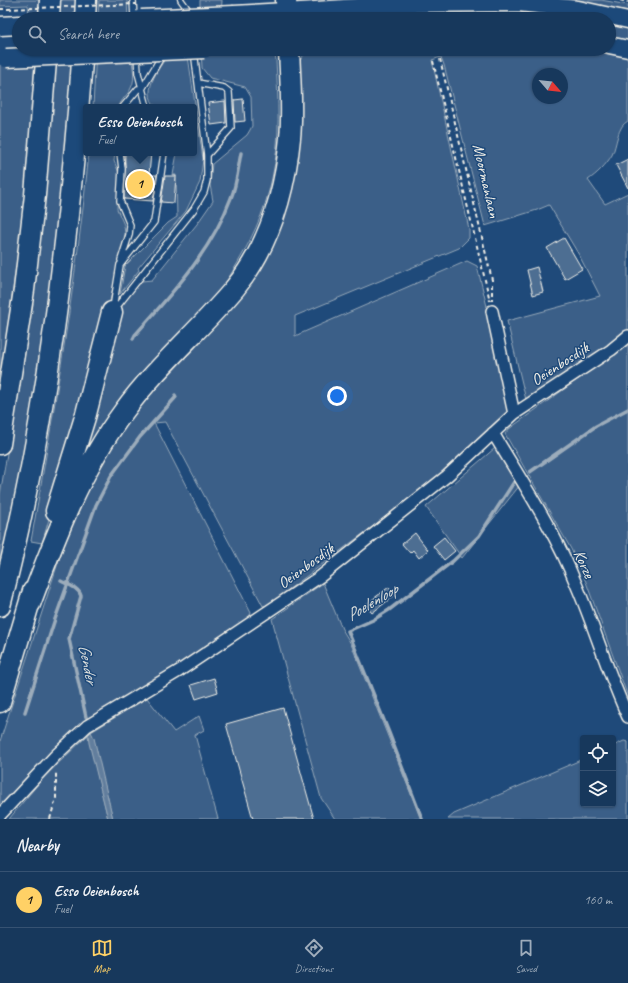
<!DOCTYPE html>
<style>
body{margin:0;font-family:Caveat,sans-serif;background:#244365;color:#f1f3f6}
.controls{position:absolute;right:12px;bottom:12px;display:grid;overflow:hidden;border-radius:4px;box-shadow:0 1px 3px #0004}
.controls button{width:36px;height:36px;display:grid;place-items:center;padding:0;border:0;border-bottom:1px solid #365272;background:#17385c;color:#f1f3f6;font:20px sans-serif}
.compass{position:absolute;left:532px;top:68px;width:36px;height:36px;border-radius:50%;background:#17385c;box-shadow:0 1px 3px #0004;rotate:118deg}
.you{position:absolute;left:337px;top:396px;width:14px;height:14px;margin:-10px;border:3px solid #fff;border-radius:50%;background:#1a73e8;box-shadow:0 0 0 6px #1a73e833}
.badge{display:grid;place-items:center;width:26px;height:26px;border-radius:50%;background:#ffd166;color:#111;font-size:13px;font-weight:700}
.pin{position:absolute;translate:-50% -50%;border:2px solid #fff;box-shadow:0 1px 4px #0006}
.popup{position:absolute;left:83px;top:104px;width:114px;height:52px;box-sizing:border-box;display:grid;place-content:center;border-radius:4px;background:#17385c;filter:drop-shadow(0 1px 3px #0005);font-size:13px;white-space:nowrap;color:#9eacbb}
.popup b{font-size:15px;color:#f1f3f6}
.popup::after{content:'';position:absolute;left:50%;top:100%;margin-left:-8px;border:8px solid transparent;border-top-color:#17385c}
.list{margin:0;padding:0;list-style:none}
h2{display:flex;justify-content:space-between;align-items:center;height:52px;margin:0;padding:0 16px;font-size:17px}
h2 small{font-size:13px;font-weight:400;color:#9eacbb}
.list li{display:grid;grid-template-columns:26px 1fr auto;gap:12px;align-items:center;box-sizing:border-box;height:56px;padding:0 16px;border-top:1px solid #365272}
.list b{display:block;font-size:15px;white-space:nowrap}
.list p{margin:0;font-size:13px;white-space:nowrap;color:#9eacbb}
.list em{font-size:13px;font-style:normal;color:#9eacbb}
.icon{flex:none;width:22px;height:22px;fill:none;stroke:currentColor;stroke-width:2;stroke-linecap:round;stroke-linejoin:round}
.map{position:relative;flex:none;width:628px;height:819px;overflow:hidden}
.search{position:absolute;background:#17385c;box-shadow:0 1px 3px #0004;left:12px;right:12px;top:12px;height:44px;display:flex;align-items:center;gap:10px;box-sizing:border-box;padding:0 14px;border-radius:22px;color:#9eacbb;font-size:15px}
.sheet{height:108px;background:#17385c}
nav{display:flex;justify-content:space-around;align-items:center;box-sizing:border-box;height:56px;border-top:1px solid #365272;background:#17385c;font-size:11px;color:#9eacbb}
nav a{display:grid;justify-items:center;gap:2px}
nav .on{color:#ffd166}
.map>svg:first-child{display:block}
.green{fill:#3a5f88;stroke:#97a8b8;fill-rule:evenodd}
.water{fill:#627e9d;stroke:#9cacbb}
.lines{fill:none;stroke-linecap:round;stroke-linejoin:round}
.stream{stroke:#9cacbb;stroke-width:3.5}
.building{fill:#4d6e92;stroke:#f4f1e8}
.service-casing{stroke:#f4f1e8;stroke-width:8}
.minor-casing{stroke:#f4f1e8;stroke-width:14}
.secondary-casing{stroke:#f4f1e8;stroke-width:19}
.primary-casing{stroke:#f4f1e8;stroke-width:21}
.motorway-casing{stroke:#f4f1e8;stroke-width:23}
.path{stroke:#f4f1e8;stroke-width:2;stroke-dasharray:4 3;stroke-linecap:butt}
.service{stroke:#1f4a7a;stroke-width:5.5}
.minor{stroke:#1f4a7a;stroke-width:11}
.secondary{stroke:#1f4a7a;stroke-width:16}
.primary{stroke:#1f4a7a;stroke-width:18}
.motorway{stroke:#1f4a7a;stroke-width:20}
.primary-bridge-casing{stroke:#f4f1e8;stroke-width:21;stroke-linecap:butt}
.path-bridge{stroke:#f4f1e8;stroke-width:2;stroke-dasharray:4 3;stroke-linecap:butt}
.primary-bridge{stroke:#1f4a7a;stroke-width:18}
.labels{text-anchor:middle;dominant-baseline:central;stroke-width:3;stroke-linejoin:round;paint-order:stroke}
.street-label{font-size:16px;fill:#f4f1e8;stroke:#1f4a7a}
.water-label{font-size:17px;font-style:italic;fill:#dee0dd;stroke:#1f4a7a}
</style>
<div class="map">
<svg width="628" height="819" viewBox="0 0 628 819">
<rect width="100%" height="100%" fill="#1f4a7a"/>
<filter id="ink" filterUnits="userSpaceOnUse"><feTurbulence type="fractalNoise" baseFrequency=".025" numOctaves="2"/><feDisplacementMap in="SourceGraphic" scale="8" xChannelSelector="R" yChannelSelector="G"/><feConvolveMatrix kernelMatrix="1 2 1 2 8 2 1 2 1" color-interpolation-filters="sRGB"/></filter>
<g filter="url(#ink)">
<path class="green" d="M0,0H39L38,19H29L28,5L0,6Z
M58,0H79L77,19H58Z
M99,0H127L128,19H98Z
M200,0H222L221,19H200Z
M560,0H601L628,5V12Z
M557,13L597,19H354L455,15Z
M609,21L628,25V41L609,37Z
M36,49L26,191L0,385V62Z
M56,49H76L72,104L40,381L0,575V495L32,305L40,239Z
M96,49H130C131,60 137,78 131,88C128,95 121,99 119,107H93Z
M172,49H187L203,159L200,182L186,211L138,268L139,270L120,294L125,266L168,223L177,217L176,175H173L177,153H194V107H156C139,90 162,65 172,49Z
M201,49H219V52L274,50L276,60C278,100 281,139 272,178C258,247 210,305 169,362C136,407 102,453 69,499L120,311L125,300L142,281L152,280L197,224L213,201L210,185L212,164L247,135L250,130L252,126L251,97L245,87L210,78L202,68Z
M313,49H602L628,54V121C617,126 617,145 612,155C606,165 597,174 588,180L605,204L628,193V332L526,400L507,321L600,296L579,255L549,205L537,210L485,226L444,65L441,57L432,60L469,229V238L459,248L295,316V336L467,261L477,266L512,408L438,476L400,506L268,605L263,606L165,422L154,423L251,613L249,617L202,652L100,713L0,808V741L72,520L104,456L124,426L159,382L257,266L299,62L305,53ZM538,74H562V98H538Z
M89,153H115L114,161L119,173L117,209L124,225L125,234L99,350L42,543L31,541C54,412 76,284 89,153Z
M628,343V697L586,582L571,549L505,434L509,429Z
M495,448L520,485L462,558L426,507Z
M323,583L342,629L351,644L421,819H335L321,798L272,619Z
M147,698L174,732L199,716L204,730L195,735L218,819H113L91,732Z
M88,735L108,819H9L43,778Z
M624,741L628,742V819H448L454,814L583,759V804H613V746Z"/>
<path class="water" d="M91,732L94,738L113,819H108L89,743L88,735Z"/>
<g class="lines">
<path class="stream" d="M133,339L135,335C172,293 211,252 231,198C237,184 238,168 241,153
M530,472L596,426L628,409
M61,581C69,585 79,588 81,596L69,639L86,717
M25,712L54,622L96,505L111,476L140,437L176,397L175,395
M422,819L389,733L348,631L373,620L389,610L453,561L479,536L514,482"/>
</g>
<path class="building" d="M243,99L245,121L235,122L234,100Z
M225,101L226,123L211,125L208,103Z
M125,153H151L149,175H157L153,201L124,199Z
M628,159V188L616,165Z
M165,176H176L174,203L161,202Z
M564,238L582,269L565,279L547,248Z
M537,267L543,292L533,295L527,270Z
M415,533L428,550L419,558L413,550L410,553L402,544Z
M444,537L455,551L444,560L433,546Z
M389,587L395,595L372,613L365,605Z
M214,678L218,692L196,699L191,685Z
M283,708L314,819H253L226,724Z"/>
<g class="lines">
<defs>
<path id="service" d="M133,0L134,19
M181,0L189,11L190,15
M137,55L138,73L147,107
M198,83L224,88L229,92L231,128L207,155
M123,107L138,89H142L163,54
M120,153L122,169L120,201L130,225L129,235L121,260
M113,308L120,265L154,222L164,153
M115,309L194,209L204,192L207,180V155L194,51"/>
<path id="minor" d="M492,311L514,414
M493,433C522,482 555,531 576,584C595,628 608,674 628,717
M0,815L56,755L87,726L179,671L321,576L447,476L514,414L611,350L628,336"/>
<path id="secondary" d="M286,12L402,4L518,3L578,9L628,20
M609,45L628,49"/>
<path id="primary" d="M234,15L286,12
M0,26L19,25"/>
<path id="motorway" d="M286,0L287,19
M49,19L50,0
M85,19L86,0
M0,444L24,290L35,195L47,49
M56,511L86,414L112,312
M30,604C55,537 81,469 124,411C157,366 200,330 235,288C269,246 285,191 290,138C293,109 290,78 289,49
M0,606C47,425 69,236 83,49
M0,702L33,591"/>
</defs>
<use href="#service" class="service-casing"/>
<use href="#minor" class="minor-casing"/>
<use href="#secondary" class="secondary-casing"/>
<use href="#primary" class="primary-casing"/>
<use href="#motorway" class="motorway-casing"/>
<path class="path" d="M620,0L628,2
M0,9H8
M440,59L492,280V300
M433,61L490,301
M50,819L56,798V771"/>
<use href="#service" class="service"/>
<use href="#minor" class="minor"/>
<use href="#secondary" class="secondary"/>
<use href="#primary" class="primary"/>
<use href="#motorway" class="motorway"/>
<defs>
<path id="primary-bridge" d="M141,19L234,15
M6,58L204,49"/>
</defs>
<use href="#primary-bridge" class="primary-bridge-casing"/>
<path class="path-bridge" d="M8,9L136,4"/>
<use href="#primary-bridge" class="primary-bridge"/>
</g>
</g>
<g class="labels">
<g class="street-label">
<text transform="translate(486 181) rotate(77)">Moormanlaan</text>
<text transform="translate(560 364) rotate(-33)">Oeienbosdijk</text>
<text transform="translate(584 564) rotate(65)">Korze</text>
<text transform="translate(306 566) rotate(-36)">Oeienbosdijk</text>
</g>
<g class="water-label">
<text transform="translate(372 602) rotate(-31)">Poelenloop</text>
<text transform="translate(88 664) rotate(78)">Gender</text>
</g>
</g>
</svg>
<div class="controls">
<button><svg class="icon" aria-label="locate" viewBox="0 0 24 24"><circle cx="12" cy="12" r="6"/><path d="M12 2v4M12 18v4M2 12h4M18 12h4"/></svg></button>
<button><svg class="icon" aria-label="layers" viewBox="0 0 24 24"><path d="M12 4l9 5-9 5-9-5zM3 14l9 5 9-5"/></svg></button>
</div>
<svg class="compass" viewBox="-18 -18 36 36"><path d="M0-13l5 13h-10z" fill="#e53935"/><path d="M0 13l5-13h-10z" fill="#9eacbb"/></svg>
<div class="you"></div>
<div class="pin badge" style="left:140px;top:184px">1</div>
<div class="popup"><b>Esso Oeienbosch</b>Fuel</div>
<div class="search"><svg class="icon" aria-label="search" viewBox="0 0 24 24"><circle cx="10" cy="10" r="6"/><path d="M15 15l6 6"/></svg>Search here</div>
</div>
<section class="sheet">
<h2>Nearby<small></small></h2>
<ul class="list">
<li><span class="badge">1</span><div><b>Esso Oeienbosch</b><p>Fuel</p></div><em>160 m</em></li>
</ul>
</section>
<nav>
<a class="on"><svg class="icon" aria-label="map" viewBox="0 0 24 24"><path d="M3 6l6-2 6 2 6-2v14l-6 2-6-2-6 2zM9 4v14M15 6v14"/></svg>Map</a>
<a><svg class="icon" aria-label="directions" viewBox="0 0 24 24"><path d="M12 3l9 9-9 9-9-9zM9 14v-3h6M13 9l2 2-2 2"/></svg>Directions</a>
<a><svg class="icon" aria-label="saved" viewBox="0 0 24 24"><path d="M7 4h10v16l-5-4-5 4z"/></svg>Saved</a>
</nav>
